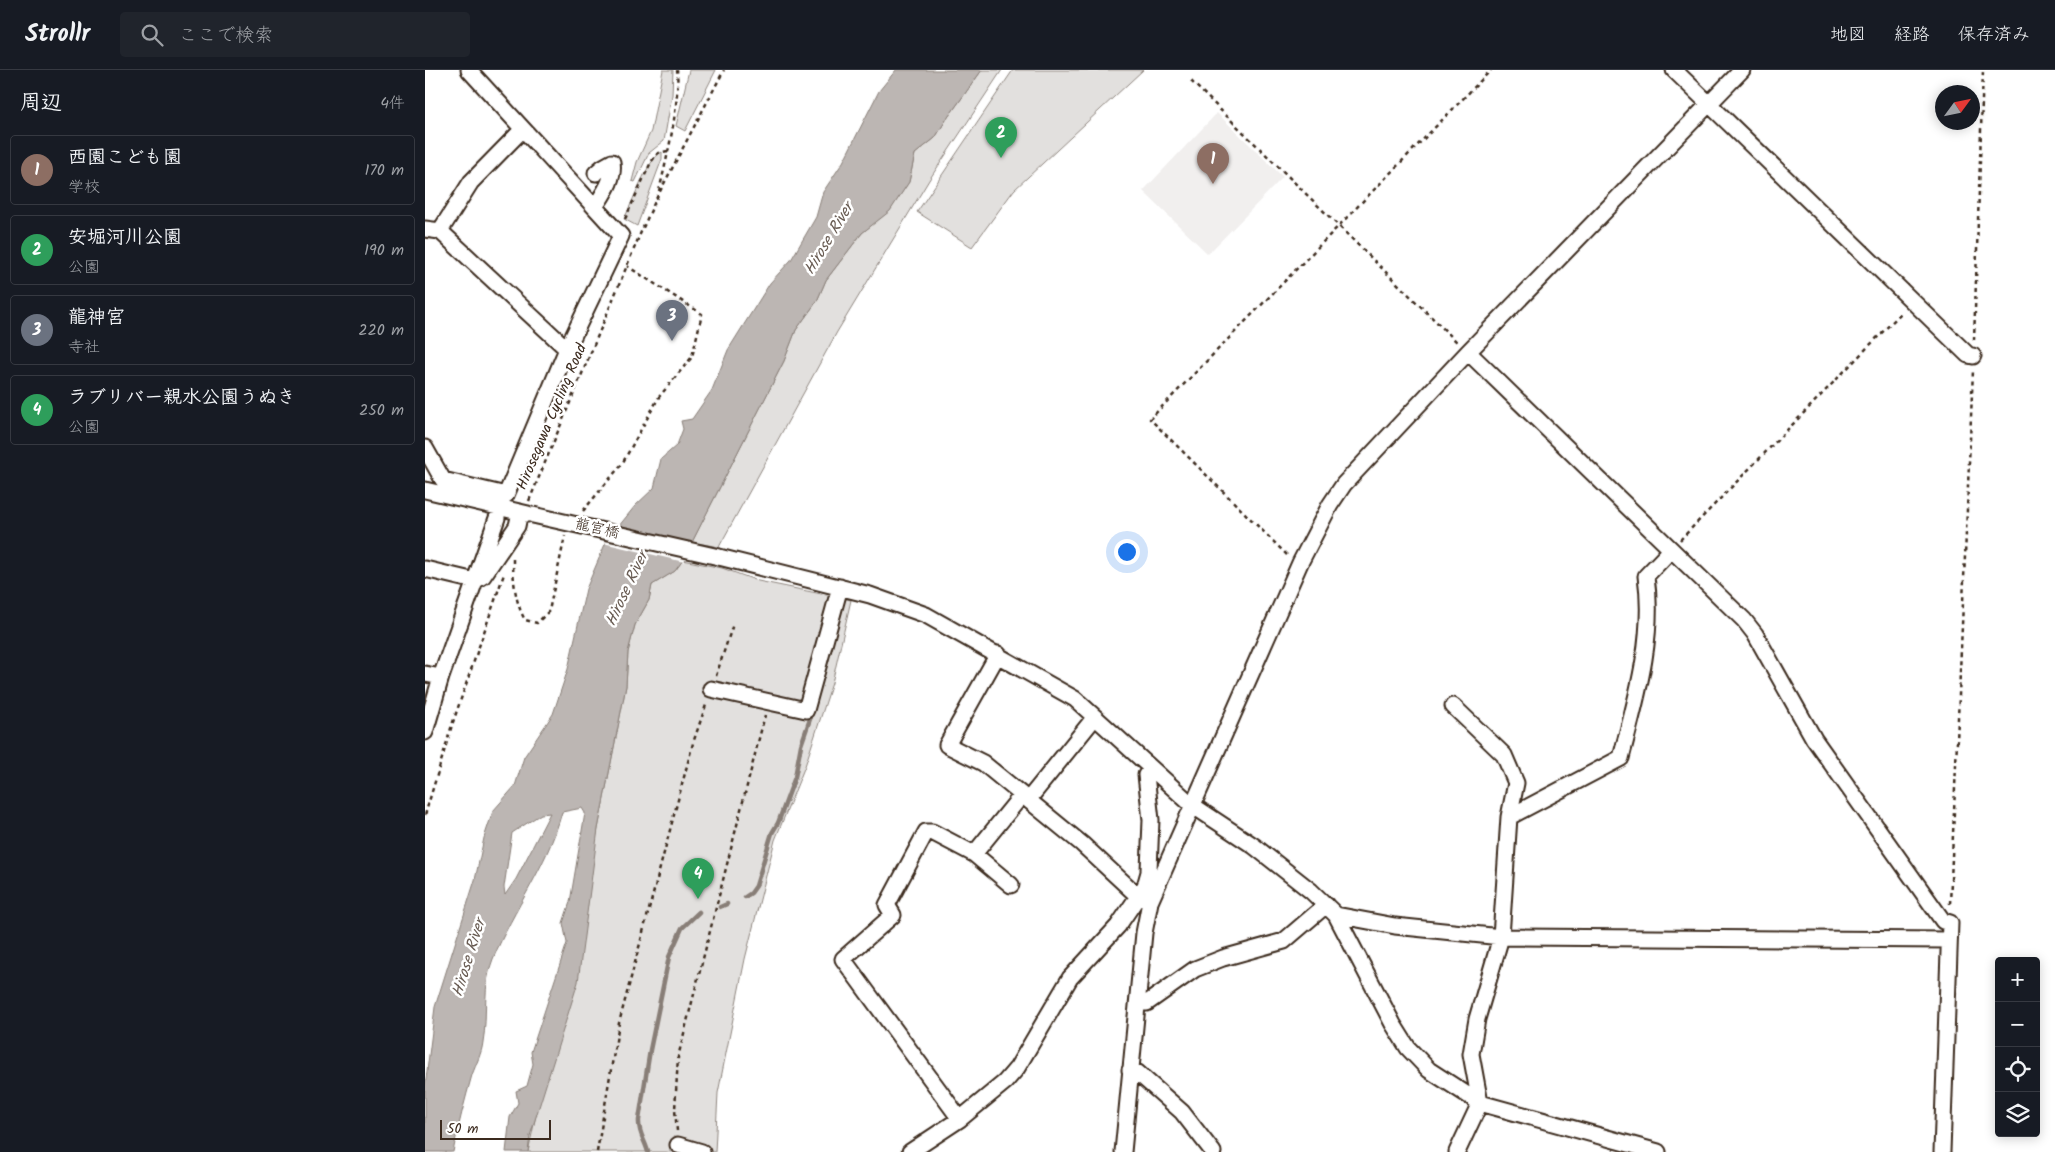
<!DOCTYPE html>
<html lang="ja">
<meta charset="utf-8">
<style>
body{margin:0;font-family:Kalam,"Klee One",sans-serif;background:#20242c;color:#f1f3f6}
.controls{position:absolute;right:15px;bottom:15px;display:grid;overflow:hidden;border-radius:5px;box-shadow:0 2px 12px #0003}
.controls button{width:45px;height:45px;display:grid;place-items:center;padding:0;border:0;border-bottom:1px solid #363941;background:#171b24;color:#f1f3f6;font:25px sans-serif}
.compass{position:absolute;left:1510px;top:15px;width:45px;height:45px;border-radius:50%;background:#171b24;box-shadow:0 2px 12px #0003;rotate:57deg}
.scale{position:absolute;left:15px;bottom:12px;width:111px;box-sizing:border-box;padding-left:5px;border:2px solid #3b2a1e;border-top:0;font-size:14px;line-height:18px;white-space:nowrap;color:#3b2a1e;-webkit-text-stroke:4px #fff;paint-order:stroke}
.you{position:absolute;left:701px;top:481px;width:18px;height:18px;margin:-12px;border:4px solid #fff;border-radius:50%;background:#1a73e8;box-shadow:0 0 0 8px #1a73e833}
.badge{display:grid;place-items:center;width:32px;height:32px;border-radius:50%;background:#d1495b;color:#fff;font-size:16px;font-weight:700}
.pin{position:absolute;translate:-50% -41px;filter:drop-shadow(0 1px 2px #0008)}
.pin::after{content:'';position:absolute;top:26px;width:18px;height:15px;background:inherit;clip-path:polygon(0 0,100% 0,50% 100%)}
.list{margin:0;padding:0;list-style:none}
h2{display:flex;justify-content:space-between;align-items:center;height:65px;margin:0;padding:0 20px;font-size:21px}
h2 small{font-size:16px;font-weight:400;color:#9ea1a6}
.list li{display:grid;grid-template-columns:32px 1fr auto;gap:15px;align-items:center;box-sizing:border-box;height:70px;margin:0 10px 10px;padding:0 10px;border:1px solid #363941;border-radius:5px}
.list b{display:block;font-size:19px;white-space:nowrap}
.list p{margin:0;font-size:16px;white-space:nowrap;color:#9ea1a6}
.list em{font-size:16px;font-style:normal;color:#9ea1a6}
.icon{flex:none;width:28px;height:28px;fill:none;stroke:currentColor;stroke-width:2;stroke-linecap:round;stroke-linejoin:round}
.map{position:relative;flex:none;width:1630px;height:1082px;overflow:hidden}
header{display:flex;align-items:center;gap:30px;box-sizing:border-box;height:70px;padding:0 25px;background:#171b24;border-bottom:1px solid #363941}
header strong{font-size:24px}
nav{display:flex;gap:28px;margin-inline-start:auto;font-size:18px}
.search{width:350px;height:45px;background:#20242c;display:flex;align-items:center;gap:12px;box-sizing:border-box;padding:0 18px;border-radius:5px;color:#9ea1a6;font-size:19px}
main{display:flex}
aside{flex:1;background:#171b24}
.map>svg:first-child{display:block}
.built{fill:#f1efee}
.green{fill:#e2e0de;stroke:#8e857e}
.water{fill:#bcb6b3;stroke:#887e77;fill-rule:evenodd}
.pier{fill:#fff}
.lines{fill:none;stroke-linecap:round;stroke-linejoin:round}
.stream{stroke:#887e77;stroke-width:4.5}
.minor-casing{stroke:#3b2a1e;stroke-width:19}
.path{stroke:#3b2a1e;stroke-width:2.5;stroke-dasharray:4 4;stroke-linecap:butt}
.minor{stroke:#fff;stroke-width:15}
.minor-bridge-casing{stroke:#3b2a1e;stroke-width:19;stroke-linecap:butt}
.minor-bridge{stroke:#fff;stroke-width:15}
.labels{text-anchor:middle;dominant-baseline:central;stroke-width:5;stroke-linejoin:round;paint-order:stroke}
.street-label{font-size:15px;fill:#3b2a1e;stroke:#fff}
.water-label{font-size:16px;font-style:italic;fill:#685b52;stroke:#fff}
</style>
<header>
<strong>Strollr</strong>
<div class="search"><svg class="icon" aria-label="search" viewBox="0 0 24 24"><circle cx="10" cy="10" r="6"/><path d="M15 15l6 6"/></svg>ここで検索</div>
<nav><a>地図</a><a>経路</a><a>保存済み</a></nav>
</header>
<main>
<aside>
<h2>周辺<small>4件</small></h2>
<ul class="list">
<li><span class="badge" style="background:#8d6e63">1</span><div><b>西園こども園</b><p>学校</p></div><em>170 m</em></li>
<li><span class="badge" style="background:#2e9e5b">2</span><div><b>安堀河川公園</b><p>公園</p></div><em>190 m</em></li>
<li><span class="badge" style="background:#6b7280">3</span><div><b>龍神宮</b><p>寺社</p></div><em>220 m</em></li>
<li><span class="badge" style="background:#2e9e5b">4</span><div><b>ラブリバー親水公園うぬき</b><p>公園</p></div><em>250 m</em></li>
</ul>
</aside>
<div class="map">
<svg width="1630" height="1082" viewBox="0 0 1630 1082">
<rect width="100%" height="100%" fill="#fff"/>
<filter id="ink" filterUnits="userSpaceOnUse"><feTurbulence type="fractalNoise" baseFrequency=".02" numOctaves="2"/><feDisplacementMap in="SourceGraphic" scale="10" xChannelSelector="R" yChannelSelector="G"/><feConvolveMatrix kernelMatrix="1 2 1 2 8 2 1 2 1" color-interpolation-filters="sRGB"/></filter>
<g filter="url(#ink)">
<path class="built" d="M792,43L858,107L783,184L718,121Z"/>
<path class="green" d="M238,0H248L247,25L239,71L224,83L210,112L207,111L212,92L226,61Z
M264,0H291L260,61L251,56Z
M557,0H577L504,110L412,262L294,477L267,472L359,291L371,260L392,231L401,210L437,163L465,140L484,112L490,84L510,68L521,50Z
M588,0H718L589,120L547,177L492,142Z
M237,82V89L212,156L199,149C207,134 222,89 237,82Z
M258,490L297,498L333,511L426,530L407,613L380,696L350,770L320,889L293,1023L290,1082H103L173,759L201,616L203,582L210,555L224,530L227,515L250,501Z"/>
<path class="water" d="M471,0H557L521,50L510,68L490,84L484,112L465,141L437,163L401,210L392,231L371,260L359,291L258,490L250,501L227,515L224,530L210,555L203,582L201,616L173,759L153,912L105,1066L103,1082H81L85,1047L93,1033L91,1021L102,1016L108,994L106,982L142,873L138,853L145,832L160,743L157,738L137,742C122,797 89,838 68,889C57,915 63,945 58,972C57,983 51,994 47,1005C40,1030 33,1056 28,1082H0V1017L10,937L50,810L59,768L68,741L90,716L99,687L128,644L143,599L161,519L181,472L210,436L229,418L236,389L252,375L258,359L256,351L267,349L287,320L303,280L345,213L366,190L391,147L398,122L418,92L454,21ZM125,743L91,809L80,825L79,817L87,763L116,744Z"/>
<path class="pier" d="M190,457L268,475L259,492L178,473Z"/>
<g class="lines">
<path class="stream" d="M320,827L326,823L331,816L347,763L353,753L370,707L376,675L385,649
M295,837L302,834
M223,1082C220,1070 213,1063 214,1050L225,980L244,887L257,858L274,842"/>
<defs>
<path id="minor" d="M1249,0L1543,285L1548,286
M170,137C178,124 190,109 187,92L178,97L171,103
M0,159L15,161L142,279
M15,161L46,112L98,59
M1043,282L1319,550L1330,564L1389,669L1518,851L1525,853L1517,1082
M0,378L18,410L81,425L142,279L196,166L44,0
M0,420L103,444
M294,487L445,525L501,545L650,629L767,735L829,776L886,821L911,845L968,954L983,978L1004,1000L1055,1033L1233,1082
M0,499L50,511L58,506L92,456L95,442
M573,584L522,675L558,693L657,774L713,826L721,830
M0,604L16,607
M286,619L381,640L415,517
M1028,636L1079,685L1091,713L1084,747L1076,867L1052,949L1046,984L1055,1033L1032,1082
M0,662L16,607L72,448
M726,698L721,705L726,750L724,800L727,811
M603,730L670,647
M1084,747L1196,688C1211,630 1230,567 1221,506L1246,480
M549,784L597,725
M911,845L970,856L1076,867L1524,870
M713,932L722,933L770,899L798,888L859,871L901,835
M705,1000L713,1003L757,1042L788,1082
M535,1049L418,889L468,845L462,835L501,762H507L549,784L586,815
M253,1075L277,1082
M485,1082L535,1049L580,1012L592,998L645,908L693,856L720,816L724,802
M698,1082L719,863L725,832L875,493L905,435L919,414L1043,282L1317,0"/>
</defs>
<use href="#minor" class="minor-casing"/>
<path class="path" d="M766,11L1033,273
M234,121C242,88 255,34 252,0
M200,149L226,92L233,83L243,81
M1549,270L1558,0
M104,431L216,162L232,127L299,0
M158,441L197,394L234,327L267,287L277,244L202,196
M1255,470L1478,241
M862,485L725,349L1066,0
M88,489C88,510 90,532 100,550L112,553L124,541L140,466
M291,606L308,554
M0,745L27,655L79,504
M1525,834L1548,300
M252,1061L250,1040L253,987L340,645
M172,1082L194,953L268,673L282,632"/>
<use href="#minor" class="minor"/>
<defs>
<path id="minor-bridge" d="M108,445L294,487"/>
</defs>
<use href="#minor-bridge" class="minor-bridge-casing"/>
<use href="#minor-bridge" class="minor-bridge"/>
</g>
</g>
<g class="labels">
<g class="street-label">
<text transform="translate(127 347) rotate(-67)">Hirosegawa Cycling Road</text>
<text transform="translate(172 459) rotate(13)">龍宮橋</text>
</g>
<g class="water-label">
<text transform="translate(404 169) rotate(-59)">Hirose River</text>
<text transform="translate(202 519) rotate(-65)">Hirose River</text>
<text transform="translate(44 888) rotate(-73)">Hirose River</text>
</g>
</g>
</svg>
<div class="controls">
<button>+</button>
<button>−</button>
<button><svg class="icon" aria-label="locate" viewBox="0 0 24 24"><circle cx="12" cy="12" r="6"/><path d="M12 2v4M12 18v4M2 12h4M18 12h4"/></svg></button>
<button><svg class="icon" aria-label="layers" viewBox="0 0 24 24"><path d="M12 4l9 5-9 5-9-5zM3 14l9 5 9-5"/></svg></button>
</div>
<svg class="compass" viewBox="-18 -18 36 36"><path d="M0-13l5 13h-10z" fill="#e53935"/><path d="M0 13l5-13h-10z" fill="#9ea1a6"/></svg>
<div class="scale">50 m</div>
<div class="you"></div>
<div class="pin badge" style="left:788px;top:114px;background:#8d6e63">1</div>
<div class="pin badge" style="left:576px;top:88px;background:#2e9e5b">2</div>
<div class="pin badge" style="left:247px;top:271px;background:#6b7280">3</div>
<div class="pin badge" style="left:273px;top:829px;background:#2e9e5b">4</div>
</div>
</main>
